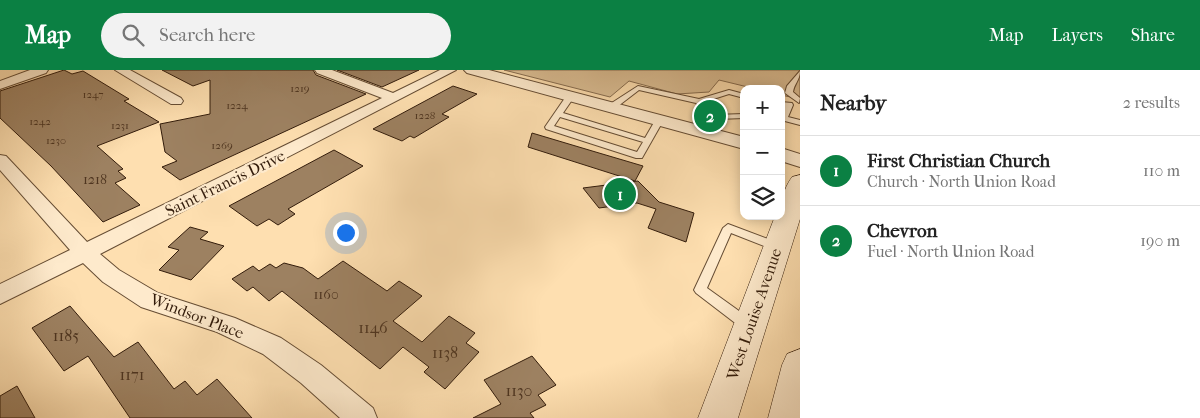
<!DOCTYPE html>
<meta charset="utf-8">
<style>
body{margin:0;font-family:"IM FELL French Canon",serif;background:#f2f2f2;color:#222}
.controls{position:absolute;right:15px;top:15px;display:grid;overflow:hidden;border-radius:10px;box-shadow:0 2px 12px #0003}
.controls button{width:45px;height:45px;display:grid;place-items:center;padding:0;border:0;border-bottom:1px solid #e0e0e0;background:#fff;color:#222;font:25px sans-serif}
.you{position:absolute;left:345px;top:162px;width:18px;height:18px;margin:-12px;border:4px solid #fff;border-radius:50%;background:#1a73e8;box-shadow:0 0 0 8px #1a73e833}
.badge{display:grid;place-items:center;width:32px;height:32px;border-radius:50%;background:#0b8043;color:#fff;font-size:16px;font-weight:700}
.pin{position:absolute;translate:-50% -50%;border:2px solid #fff;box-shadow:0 1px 5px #0006}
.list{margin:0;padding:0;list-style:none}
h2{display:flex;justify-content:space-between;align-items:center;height:65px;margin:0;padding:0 20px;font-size:21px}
h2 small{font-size:16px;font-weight:400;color:#767676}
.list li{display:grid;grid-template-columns:32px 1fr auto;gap:15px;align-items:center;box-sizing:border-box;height:70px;padding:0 20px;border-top:1px solid #e0e0e0}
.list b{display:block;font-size:19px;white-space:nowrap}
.list p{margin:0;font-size:16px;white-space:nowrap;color:#767676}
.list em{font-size:16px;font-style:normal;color:#767676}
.icon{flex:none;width:28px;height:28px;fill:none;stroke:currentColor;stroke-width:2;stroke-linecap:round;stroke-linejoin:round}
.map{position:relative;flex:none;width:800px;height:348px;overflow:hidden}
header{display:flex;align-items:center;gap:30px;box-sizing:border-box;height:70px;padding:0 25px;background:#0b8043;color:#fff}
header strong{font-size:24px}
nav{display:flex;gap:28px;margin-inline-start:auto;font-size:18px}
.search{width:350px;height:45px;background:#f2f2f2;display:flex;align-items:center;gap:12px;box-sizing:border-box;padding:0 18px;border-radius:28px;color:#767676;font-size:19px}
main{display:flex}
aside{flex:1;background:#fff}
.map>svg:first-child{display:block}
.green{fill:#dbbe94;stroke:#876d50}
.building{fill:#9d8161;stroke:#331c0b}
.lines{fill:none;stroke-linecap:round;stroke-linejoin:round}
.service-casing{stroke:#664d34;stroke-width:2}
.minor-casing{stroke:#664d34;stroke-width:2}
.tertiary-casing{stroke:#664d34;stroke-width:2}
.secondary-casing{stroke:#331c0b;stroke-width:1}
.service{fill:#feeacc;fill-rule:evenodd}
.minor{fill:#feeacc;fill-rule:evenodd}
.tertiary{fill:#feeacc;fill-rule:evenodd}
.secondary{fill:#feeacc;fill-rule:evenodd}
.labels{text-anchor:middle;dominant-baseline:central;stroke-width:4.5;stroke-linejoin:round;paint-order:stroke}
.far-number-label{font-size:11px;fill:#4e3520}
.number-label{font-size:14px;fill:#4e3520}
.street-label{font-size:16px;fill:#331c0b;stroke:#feeacc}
.near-number-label{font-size:16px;fill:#4e3520}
</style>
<header>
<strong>Map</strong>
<div class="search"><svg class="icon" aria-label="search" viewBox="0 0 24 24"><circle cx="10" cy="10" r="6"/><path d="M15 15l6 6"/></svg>Search here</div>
<nav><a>Map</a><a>Layers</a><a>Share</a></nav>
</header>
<main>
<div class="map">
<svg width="800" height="348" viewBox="0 0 800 348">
<rect width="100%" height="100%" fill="#fedfb0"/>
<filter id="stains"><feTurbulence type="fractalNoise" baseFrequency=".004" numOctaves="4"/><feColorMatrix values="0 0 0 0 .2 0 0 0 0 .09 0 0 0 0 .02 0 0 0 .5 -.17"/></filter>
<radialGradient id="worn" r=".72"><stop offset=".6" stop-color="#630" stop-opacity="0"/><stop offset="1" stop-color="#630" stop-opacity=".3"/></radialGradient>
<path class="green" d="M504,0H800V29L781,25V19H756L719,10L709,22L677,24L629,11L610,27Z"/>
<path class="building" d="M64,0L72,4L83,1L129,29L124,31L159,52L97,76L123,99L118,101L126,108L115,113L140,135L103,152L51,96L0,48V21Z
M162,0H313L316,5L366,24L180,110L162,97L177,91L165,82L160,54L210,44V10L193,16Z
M337,0H419L382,17Z
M453,16L477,24L442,44L449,47L414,68L410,66L402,71L373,59Z
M532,63L599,83L643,96L635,111L528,77Z
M334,80L363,96L288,139L295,144L278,155L269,149L257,156L229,136Z
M638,111L659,132L694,143L686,172L648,158L656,139L637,133L599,138L583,118Z
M190,157L208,162L200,169L224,176L191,210L159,200L179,180L168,177Z
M343,191L387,221L399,211L422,226L393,251L422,272L449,246L475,263L466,273L479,282L445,319L424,302L429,297L403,277L380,299L282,221L269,231L253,217L247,221L232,209L253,196L259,201L270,194L276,198L284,193L303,198L318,209Z
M70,236L114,287L138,272L174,319L185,311L197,325L217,309L252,348H130L88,286L64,301L32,258Z
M532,286L556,315L538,325L546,335L530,343L534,348H473L501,334L484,310Z
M17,316L35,348H0V326Z"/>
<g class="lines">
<defs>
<path id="service" d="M800,1C800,10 794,14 793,22L800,28L799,33L785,23L787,16Z
M638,16L699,29L729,20L744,24V28L729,24L704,32L714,45L744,44V48L718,49L720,52L714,63L707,65L706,63L712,52L696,33L639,20L613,40H607V36Z
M567,25L574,27L563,43L645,68L656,49L663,51L642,88H636L546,59L545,57ZM560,47L643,72L637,82L554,56Z
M781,32L792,33L793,35L788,47L800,50V55L781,50L785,37L781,36Z
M728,154L781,174L783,177L777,181L731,163L707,218L753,251L755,255L753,259L748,261L743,259L696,223L694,220L723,158Z"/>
<path id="minor" d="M30,0H48L46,3L0,19V11Z
M115,0H130L181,28L183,31L181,34H171Z
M315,0H332L393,23L440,0H456L100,184L119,200L158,223L235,248L281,268L321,295L373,338L377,348H340L301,313L263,284L217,262L141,237L103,212L83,193L0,234V214L70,180L0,100V85L6,86L87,172L382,28L317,3Z"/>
<path id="tertiary" d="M464,0H489L744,67V79L467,3Z
M781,78L800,84V97L781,91Z"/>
<path id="secondary" d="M800,105V149L738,348H698L775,146H781C781,132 783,119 792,107Z
M800,279V348H768L782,295L787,284Z"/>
</defs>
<use href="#service" class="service-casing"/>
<use href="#minor" class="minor-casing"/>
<use href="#tertiary" class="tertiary-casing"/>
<use href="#secondary" class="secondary-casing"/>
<use href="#service" class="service"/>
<use href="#minor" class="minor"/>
<use href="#tertiary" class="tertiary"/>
<use href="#secondary" class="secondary"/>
</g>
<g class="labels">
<g class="far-number-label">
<text x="300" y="18">1219</text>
<text x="93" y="24">1247</text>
<text x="237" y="35">1224</text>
<text x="425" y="45">1228</text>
<text x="40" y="51">1242</text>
<text x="120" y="55">1231</text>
<text x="56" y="70">1230</text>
<text x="222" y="75">1269</text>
</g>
<g class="number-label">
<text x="95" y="109">1218</text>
<text x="326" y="224">1160</text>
</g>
<g class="street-label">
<text transform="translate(225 113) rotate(-26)">Saint Francis Drive</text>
<text transform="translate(754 244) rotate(-71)">West Louise Avenue</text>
<text transform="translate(197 246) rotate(21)">Windsor Place</text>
</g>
<g class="near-number-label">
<text x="373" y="257">1146</text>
<text x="66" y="265">1185</text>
<text x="445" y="282">1138</text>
<text x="132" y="304">1171</text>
<text x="519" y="320">1130</text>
</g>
</g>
<rect width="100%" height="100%" filter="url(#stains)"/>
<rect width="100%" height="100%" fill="url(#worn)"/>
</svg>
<div class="controls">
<button>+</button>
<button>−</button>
<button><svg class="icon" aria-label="layers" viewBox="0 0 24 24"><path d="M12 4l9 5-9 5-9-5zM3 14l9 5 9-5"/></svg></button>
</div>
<div class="you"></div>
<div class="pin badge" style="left:620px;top:124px">1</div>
<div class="pin badge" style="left:710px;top:46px">2</div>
</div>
<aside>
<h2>Nearby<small>2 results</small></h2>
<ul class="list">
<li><span class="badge">1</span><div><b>First Christian Church</b><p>Church · North Union Road</p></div><em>110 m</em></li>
<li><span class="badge">2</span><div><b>Chevron</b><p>Fuel · North Union Road</p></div><em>190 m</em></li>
</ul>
</aside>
</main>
